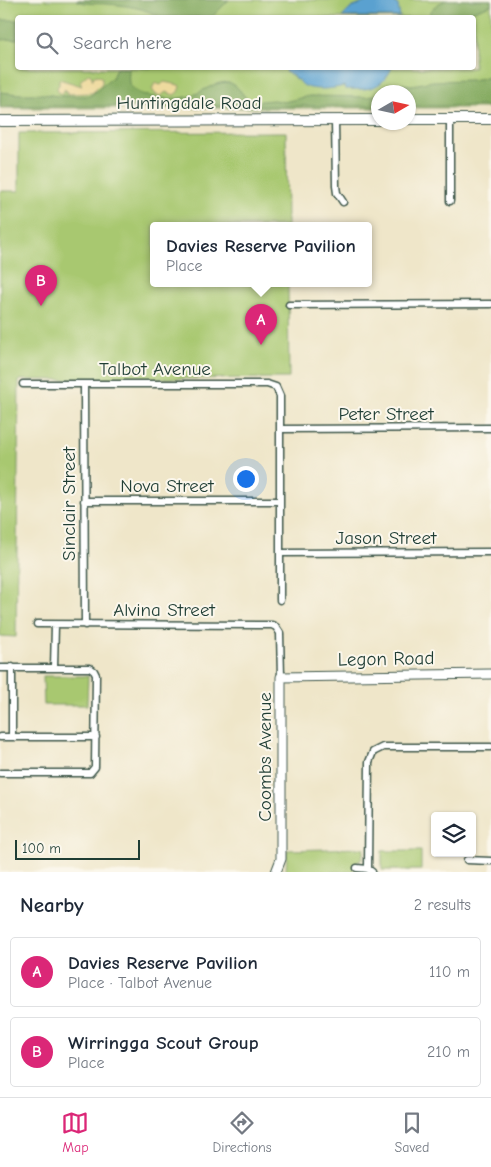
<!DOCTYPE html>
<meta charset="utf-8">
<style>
body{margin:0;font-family:"Comic Neue",sans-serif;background:#f6f6f7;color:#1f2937}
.controls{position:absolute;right:15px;bottom:15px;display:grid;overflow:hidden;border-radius:5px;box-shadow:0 1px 4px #0004}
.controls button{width:45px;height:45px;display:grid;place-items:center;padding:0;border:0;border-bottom:1px solid #e0e1e3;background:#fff;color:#1f2937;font:25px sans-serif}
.compass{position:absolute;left:371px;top:85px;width:45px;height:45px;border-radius:50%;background:#fff;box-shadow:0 1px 4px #0004;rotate:81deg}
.scale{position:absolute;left:15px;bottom:12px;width:125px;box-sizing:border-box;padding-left:5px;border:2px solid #1f3d34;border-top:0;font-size:14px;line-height:18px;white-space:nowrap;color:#1f3d34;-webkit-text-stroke:4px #fbf7ec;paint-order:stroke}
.you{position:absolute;left:245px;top:478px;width:18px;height:18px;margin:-12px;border:4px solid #fff;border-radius:50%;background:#1a73e8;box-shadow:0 0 0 8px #1a73e833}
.badge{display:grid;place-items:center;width:32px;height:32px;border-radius:50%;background:#db2777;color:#fff;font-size:16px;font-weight:700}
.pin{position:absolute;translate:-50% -41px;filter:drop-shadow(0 1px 2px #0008)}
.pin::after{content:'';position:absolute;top:26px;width:18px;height:15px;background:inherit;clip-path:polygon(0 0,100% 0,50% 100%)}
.popup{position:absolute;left:150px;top:222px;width:222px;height:65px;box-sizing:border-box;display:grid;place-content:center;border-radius:5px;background:#fff;filter:drop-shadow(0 1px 4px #0005);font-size:16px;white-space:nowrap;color:#747a83}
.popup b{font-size:19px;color:#1f2937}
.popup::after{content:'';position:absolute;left:50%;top:100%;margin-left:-10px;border:10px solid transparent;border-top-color:#fff}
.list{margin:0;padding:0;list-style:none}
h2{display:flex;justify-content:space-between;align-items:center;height:65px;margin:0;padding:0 20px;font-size:21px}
h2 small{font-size:16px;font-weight:400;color:#747a83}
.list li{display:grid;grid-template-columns:32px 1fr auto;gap:15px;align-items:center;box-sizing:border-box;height:70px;margin:0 10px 10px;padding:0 10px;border:1px solid #e0e1e3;border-radius:5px}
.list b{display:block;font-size:19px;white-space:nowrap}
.list p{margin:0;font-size:16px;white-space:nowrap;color:#747a83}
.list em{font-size:16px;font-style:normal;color:#747a83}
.icon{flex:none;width:28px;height:28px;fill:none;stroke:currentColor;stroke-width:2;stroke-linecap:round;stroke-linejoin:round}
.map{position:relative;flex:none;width:491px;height:872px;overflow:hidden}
.search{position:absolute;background:#fff;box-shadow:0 1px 4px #0004;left:15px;right:15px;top:15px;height:55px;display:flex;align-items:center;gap:12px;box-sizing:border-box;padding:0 18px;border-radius:5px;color:#747a83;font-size:19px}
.sheet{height:225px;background:#fff}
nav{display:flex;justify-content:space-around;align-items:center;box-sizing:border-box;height:70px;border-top:1px solid #e0e1e3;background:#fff;font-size:14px;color:#747a83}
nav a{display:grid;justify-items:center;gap:2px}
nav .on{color:#db2777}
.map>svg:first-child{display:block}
.green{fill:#a8c870;stroke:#648252;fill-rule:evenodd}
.forest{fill:#86ac62;stroke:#52744b}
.sand{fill:#eeda9e;stroke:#868c69}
.water{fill:#5aa1d0;stroke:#3c6f82}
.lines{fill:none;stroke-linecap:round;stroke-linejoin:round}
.street-casing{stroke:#3e564a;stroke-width:9}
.secondary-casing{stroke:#3e564a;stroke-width:11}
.primary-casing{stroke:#3e564a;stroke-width:12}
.street{stroke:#fff;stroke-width:6}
.secondary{stroke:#fff;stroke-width:9}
.primary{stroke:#fff;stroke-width:10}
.labels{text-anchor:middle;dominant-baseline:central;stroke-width:4;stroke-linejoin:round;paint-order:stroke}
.street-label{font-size:19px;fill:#1f3d34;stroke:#fbf7ec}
</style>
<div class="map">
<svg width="491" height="872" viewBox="0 0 491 872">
<rect width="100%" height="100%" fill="#fbf7ec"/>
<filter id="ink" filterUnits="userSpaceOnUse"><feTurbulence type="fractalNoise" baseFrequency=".02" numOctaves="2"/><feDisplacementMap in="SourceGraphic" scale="10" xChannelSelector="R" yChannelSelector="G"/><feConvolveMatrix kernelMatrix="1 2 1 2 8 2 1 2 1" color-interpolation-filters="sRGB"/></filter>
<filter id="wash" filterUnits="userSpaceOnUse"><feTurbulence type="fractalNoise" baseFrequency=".0096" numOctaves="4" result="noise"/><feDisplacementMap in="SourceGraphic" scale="20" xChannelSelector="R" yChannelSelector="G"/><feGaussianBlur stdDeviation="1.12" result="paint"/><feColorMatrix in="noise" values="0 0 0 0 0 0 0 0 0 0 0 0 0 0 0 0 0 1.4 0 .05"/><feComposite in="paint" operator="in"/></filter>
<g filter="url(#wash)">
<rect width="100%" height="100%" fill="#efe6c9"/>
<path class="green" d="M0,0H491V108H409L408,92H378V108H0ZM18,18H474V68H18Z
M286,132L287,226H154V284H288L289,378L19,380L16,637L0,636V191H19V133Z
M43,676H88L87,705H44Z
M364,848L362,859L353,865L354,872H286L287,850Z
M382,851H421V870H382Z"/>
<path class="forest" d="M76,0H229L212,17L161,18C148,8 123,5 107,4C96,3 86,5 76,0Z
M448,0H491V5L456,17H429C431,7 439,2 448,0Z
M0,20H17V39L0,40Z
M116,68H129C129,72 128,79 129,83C134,99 173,100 186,97C200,95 216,79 230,83C238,85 243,96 250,102L274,100L284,102L309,96L367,97L378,94V106H0V92L20,94H44L58,96H90L112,78Z
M491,77V106H409L408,92H384L402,84L412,85L433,81L471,80Z"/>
<path class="sand" d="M88,74L91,75L93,80V77L97,75L102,78V83L92,93L68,94L65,89L62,94L58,92L57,87L59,85V79L82,86L80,81Z
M164,82L179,85L180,87L178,92L174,95L166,92L161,96L155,94L152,89L155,83L161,85Z"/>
<path class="water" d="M370,0H391L398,5L400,17H342L351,8Z
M282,68H392C381,90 368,90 345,89L344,86C333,89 304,93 299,80H296L292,75L285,72L286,69Z"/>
</g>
<g filter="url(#ink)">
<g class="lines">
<defs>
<path id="street" d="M335,120L336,186L337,193L343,202
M450,201V119
M289,305L491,304
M23,384H267L276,387L280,396V600
M84,384L85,625
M280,429L491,428
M84,501H280
M280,553L491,552
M37,624L272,625L276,627L280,633L281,677
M0,668H90L94,671L96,675L95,767L90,773H0
M54,668L55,625
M0,737H96
M12,737V667
M467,860L491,861
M357,868L368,869L372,872
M368,869L369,762L373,752L383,747H491"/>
<path id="secondary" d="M276,872L281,859V677L491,674"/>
<path id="primary" d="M408,119H491
M0,121L378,120"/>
</defs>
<use href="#street" class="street-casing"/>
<use href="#secondary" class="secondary-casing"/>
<use href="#primary" class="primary-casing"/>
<use href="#street" class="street"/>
<use href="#secondary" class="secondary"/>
<use href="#primary" class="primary"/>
</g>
</g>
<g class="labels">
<g class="street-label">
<text x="189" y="103">Huntingdale Road</text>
<text x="155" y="369">Talbot Avenue</text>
<text x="386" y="414">Peter Street</text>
<text x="167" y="486">Nova Street</text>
<text transform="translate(69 504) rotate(-90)">Sinclair Street</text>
<text x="386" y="538">Jason Street</text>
<text x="164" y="610">Alvina Street</text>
<text transform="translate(386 659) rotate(-1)">Legon Road</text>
<text transform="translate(265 757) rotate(-90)">Coombs Avenue</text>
</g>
</g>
</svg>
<div class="controls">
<button><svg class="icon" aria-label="layers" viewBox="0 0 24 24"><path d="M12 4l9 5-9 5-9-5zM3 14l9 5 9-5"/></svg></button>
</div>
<svg class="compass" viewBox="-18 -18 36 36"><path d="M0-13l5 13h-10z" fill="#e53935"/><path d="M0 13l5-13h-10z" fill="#747a83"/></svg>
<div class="scale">100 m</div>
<div class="you"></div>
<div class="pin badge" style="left:261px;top:345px">A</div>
<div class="popup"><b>Davies Reserve Pavilion</b>Place</div>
<div class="pin badge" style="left:41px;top:306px">B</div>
<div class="search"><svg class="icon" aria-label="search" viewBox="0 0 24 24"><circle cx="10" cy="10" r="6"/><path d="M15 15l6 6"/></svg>Search here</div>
</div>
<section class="sheet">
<h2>Nearby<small>2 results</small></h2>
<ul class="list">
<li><span class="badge">A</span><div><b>Davies Reserve Pavilion</b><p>Place · Talbot Avenue</p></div><em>110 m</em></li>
<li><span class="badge">B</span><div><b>Wirringga Scout Group</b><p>Place</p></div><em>210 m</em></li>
</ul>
</section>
<nav>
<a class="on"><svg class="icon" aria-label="map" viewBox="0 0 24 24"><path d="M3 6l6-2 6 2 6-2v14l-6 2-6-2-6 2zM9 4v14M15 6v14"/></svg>Map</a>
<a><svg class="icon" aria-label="directions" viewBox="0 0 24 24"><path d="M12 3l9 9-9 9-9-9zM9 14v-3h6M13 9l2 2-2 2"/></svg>Directions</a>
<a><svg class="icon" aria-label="saved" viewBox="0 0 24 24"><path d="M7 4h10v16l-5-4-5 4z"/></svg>Saved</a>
</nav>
